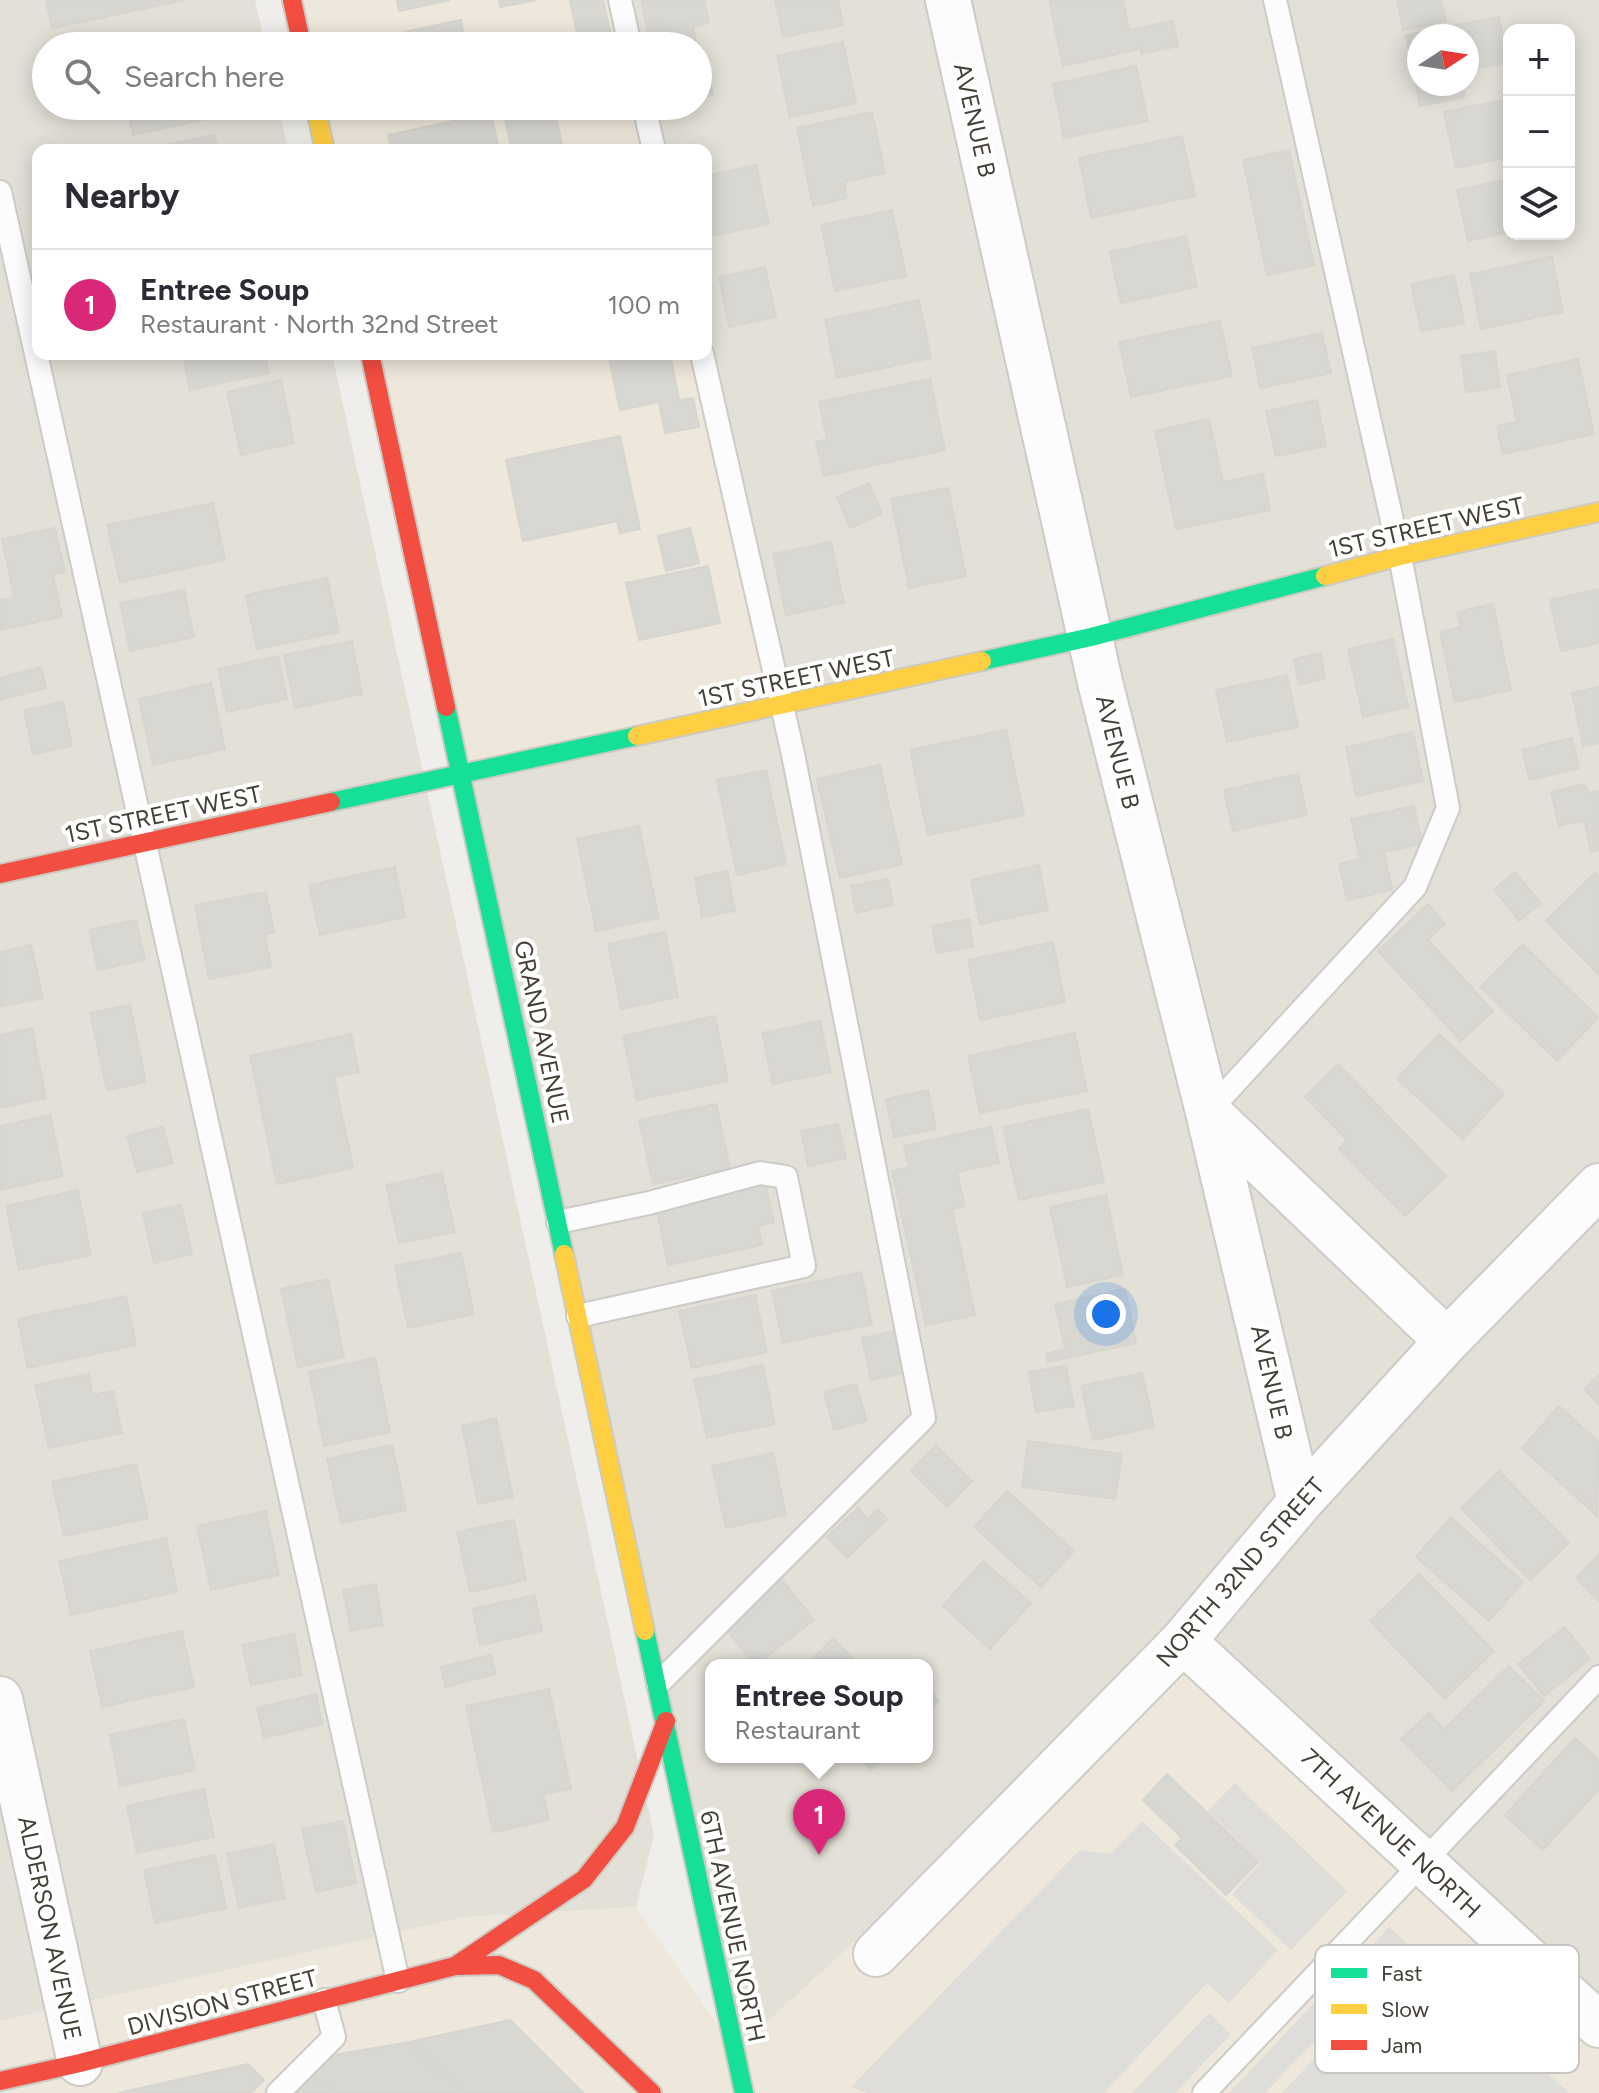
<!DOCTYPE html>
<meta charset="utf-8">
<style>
body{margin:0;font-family:Figtree,sans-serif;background:#f2f2f3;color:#2b2b33}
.controls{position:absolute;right:24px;top:24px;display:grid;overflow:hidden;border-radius:16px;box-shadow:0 4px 20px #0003}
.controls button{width:72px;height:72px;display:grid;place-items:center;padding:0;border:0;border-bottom:2px solid #e1e1e2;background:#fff;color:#2b2b33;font:40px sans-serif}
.compass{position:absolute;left:1407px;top:24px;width:72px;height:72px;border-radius:50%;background:#fff;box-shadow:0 4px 20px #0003;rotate:78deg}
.you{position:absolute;left:1106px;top:1314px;width:28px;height:28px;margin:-20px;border:6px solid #fff;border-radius:50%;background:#1a73e8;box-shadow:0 0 0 12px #1a73e833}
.badge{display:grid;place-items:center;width:52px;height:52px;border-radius:50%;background:#db2777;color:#fff;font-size:26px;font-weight:700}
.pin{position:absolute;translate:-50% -66px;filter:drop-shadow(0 2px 4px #0008)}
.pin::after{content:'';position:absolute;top:42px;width:28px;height:24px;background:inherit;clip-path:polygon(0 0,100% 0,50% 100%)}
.popup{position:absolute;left:705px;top:1659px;width:228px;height:104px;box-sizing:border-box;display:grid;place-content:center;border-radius:16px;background:#fff;filter:drop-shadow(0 2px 6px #0005);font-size:26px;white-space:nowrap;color:#7c7c81}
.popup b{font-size:30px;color:#2b2b33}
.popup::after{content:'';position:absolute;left:50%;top:100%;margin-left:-16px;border:16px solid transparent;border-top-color:#fff}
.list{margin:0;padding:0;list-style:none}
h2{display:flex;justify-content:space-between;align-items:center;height:104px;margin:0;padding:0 32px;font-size:34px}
h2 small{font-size:26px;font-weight:400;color:#7c7c81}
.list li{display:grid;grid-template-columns:52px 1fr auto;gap:24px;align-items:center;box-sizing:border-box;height:112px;padding:0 32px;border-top:2px solid #e1e1e2}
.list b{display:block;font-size:30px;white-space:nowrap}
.list p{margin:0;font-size:26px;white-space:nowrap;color:#7c7c81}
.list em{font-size:26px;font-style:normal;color:#7c7c81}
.icon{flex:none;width:44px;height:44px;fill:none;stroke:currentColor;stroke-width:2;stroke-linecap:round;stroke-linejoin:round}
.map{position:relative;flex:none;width:1599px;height:2093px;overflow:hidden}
.search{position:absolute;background:#fff;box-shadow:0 4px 20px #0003;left:32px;top:32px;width:680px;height:88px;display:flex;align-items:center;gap:20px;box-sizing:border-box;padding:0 28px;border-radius:44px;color:#7c7c81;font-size:30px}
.panel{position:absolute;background:#fff;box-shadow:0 4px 20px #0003;left:32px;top:144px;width:680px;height:216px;border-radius:16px}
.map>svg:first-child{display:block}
.residential{fill:#e3e0d7;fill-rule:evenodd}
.commercial{fill:#eee7db}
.parking{fill:#deddd9}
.building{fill:#d8d7d2;stroke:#d7d5d0;stroke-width:2}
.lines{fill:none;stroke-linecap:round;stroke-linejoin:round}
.lane-casing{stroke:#cdcbc7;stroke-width:26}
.street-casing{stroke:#cdcbc7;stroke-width:48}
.fast-casing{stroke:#cdcbc1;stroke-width:22}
.slow-casing{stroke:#cdcbc1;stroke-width:22}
.jam-casing{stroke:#cdcbc1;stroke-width:22}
.lane{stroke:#fdfcfc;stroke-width:22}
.street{stroke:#fdfcfc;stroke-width:44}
.fast{stroke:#16e098;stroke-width:18}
.slow{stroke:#ffcf43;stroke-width:18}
.jam{stroke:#f24e42;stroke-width:18}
.labels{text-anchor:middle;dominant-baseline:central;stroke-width:8;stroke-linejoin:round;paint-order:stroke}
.street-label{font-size:24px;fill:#444037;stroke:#fff}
.key{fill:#fff;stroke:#c7c6c3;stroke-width:2}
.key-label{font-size:22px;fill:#444037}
</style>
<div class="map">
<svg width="1599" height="2093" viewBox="0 0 1599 2093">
<rect width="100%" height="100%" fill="#efeeea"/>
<path class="residential" d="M0,0H255L265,46H46V106H278L288,150H38V354H332L654,1835L636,1907L466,1917L0,2021Z
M620,0H1599V2025L734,2052L462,775L706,354V150H654L644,106H698V46H630ZM1509,30H1569V234H1509ZM1419,36H1467V84H1419ZM711,1665H927V1757H711Z"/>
<path class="commercial" d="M292,0H620L630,46H302Z
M315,106H644L654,150H325Z
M369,354H702L783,706L462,775Z
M1183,1641L1599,2025V2093H0V2021L466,1917L636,1907L735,2051Z"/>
<path class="parking" d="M1235,1783L1347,1891L1291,1950L1232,1894L1261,1863L1208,1811Z
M1142,1821L1278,1950L1229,2003L1207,1983L1104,2093H867L851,2087L1080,1850L1111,1854Z
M1389,1927L1569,2093H1282L1367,2002L1342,1979Z
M1329,1987L1348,2005L1265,2093H1229Z
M1209,2013L1231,2034L1175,2093H1132Z"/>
<path class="building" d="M46,0H185L52,28Z
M397,0H450L399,11Z
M499,0H537L500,7Z
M570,0H603L610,31L578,38Z
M641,0H704L709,23L693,27L697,46H651Z
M775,0H838L843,25L783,37Z
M1049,0H1123L1129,30L1173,21L1178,46L1141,54L1140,49L1063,66Z
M1397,0H1441L1446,21L1403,30Z
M1499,17L1508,62L1467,70V36H1419V84H1462L1465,97L1420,106L1406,35Z
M461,20L466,46H407L404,32Z
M206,36L208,46H157Z
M843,42L856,103L790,117L777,56Z
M1136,66L1148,121L1064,138L1053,84Z
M708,72L713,95L698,98V74Z
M1508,99L1509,157L1456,168L1444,112Z
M127,106H208L211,118L133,135Z
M548,106H554L563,150H512L504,115Z
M872,112L885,173L844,182L847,198L813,206L797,128Z
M491,113L499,150H392L388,135Z
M214,135L218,150H142Z
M1182,136L1195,196L1091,218L1079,158Z
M1289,150L1314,265L1267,275L1243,160Z
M756,165L769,224L706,237V176Z
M1509,179V232L1468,241L1457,190Z
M892,210L906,276L835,291L821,225Z
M1186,236L1197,287L1121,303L1110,252Z
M1552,257L1563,312L1481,329L1470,274Z
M765,267L776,317L729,327L719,277Z
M1454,275L1464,323L1421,331L1411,284Z
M919,300L931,358L837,378L825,320Z
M1220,321L1232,376L1131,397L1119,342Z
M1322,333L1331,373L1260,388L1252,348Z
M1495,351L1500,387L1466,392L1461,356Z
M183,354H265L269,373L190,390Z
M630,354H670L679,400L693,398L699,427L665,433L659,402L620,410L609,358Z
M1578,359L1594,434L1503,454L1497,426L1517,422L1507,375Z
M930,379L945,450L824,476L816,442L827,439L819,402Z
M281,380L294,443L241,455L227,392Z
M1317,400L1326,446L1276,456L1266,411Z
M1209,419L1223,482L1263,474L1270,510L1176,529L1155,431Z
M620,436L640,529L620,533L617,521L523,541L506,460Z
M869,483L882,514L850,528L837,497Z
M948,488L966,576L909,588L891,499Z
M213,503L225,560L120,582L107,525Z
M55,528L65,572L53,574L62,617L0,630V600L14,597L2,539Z
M690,528L699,563L666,571L658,536Z
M831,542L844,603L786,615L773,554Z
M708,566L720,623L639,640L626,583Z
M327,578L339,632L257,649L246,595Z
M1599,589V643L1561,651L1550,600Z
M184,590L194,637L130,651L120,603Z
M1493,604L1511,690L1455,702L1440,632L1461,627L1457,612Z
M1393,639L1408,707L1363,717L1348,649Z
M352,641L362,694L295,708L284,655Z
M1321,653L1325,679L1299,684L1294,659Z
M278,656L287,699L227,712L218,669Z
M41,667L46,688L0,700V678Z
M1287,675L1298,727L1227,742L1216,690Z
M211,683L225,749L153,765L139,699Z
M1599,687V743L1583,746L1572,693Z
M63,702L72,746L33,754L24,710Z
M1006,730L1024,815L928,835L910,750Z
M1413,732L1423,781L1356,796L1346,747Z
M1572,738L1579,768L1530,780L1522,750Z
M880,765L902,864L840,878L817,779Z
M766,770L786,864L737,875L717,780Z
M1298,774L1307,815L1233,831L1224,790Z
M1584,784L1589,793L1599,791V850L1591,852L1584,820L1559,826L1551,792Z
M1414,806L1422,844L1384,852L1392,890L1347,900L1339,864L1360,859L1351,819Z
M639,826L659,918L596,931L577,839Z
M1039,865L1048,910L980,924L971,880Z
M395,867L405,917L320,935L309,885Z
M727,871L735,911L702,917L695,878Z
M1515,872L1541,903L1519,921L1494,889Z
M1595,873L1599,877V975L1546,921Z
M888,879L893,905L856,913L851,886Z
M266,892L274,932L265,934L271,967L209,979L195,905Z
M1428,904L1445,924L1428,940L1493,1011L1461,1041L1378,951Z
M969,919L973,947L937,953L932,926Z
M136,920L145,960L98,970L89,930Z
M665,932L678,997L621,1009L608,944Z
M1053,942L1065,1002L980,1020L968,960Z
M1523,944L1598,1018L1557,1061L1481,987Z
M31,945L43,998L0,1007V952Z
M130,1005L146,1082L107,1090L90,1013Z
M715,1016L728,1081L637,1100L623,1036Z
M820,1021L831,1072L773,1084L762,1033Z
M32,1028L46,1098L0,1108V1035Z
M1075,1033L1087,1091L980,1113L968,1056Z
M351,1034L359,1072L334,1077L353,1168L277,1184L250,1056Z
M1439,1034L1504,1094L1463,1139L1397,1079Z
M1338,1064L1446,1176L1405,1216L1339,1149L1347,1140L1305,1097Z
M928,1090L936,1129L894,1137L886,1099Z
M716,1104L730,1168L653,1184L639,1120Z
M1088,1109L1104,1182L1019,1200L1003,1127Z
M50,1115L63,1176L0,1190V1126Z
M838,1124L846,1158L808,1166L801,1131Z
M163,1127L173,1163L137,1172L127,1136Z
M991,1127L999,1163L957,1172L965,1206L952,1209L975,1315L926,1325L892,1171L909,1167L904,1146Z
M442,1173L455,1232L399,1243L386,1185Z
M765,1183L774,1222L758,1226L762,1245L668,1265L656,1206Z
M78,1190L91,1255L19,1270L6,1206Z
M1106,1195L1123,1275L1067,1287L1050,1207Z
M181,1205L192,1254L154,1263L143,1213Z
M461,1253L474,1314L408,1328L395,1266Z
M861,1272L872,1324L783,1343L772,1291Z
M328,1279L344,1357L298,1367L281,1289Z
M1125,1289L1136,1343L1048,1362L1046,1354L1065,1349L1055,1304Z
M755,1295L767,1352L692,1368L679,1311Z
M126,1296L136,1345L28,1368L18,1319Z
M895,1331L904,1373L871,1380L862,1338Z
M375,1358L390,1432L324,1446L309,1372Z
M763,1365L775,1424L707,1438L694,1380Z
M1066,1366L1074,1406L1036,1412L1029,1372Z
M1142,1373L1154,1427L1093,1440L1081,1386Z
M89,1374L93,1395L113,1391L122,1433L49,1448L35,1385Z
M1599,1375V1405L1584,1389Z
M856,1384L867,1421L834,1430L824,1392Z
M1559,1406L1599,1442L1597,1516L1522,1448Z
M496,1418L513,1497L478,1504L462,1426Z
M1028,1441L1122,1454L1115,1499L1022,1487Z
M392,1445L406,1510L341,1523L327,1459Z
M936,1445L972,1481L947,1507L911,1471Z
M773,1453L786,1515L726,1528L712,1466Z
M136,1464L148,1518L64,1536L52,1482Z
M1499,1471L1569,1543L1530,1580L1461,1508Z
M1007,1491L1074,1551L1041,1587L974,1527Z
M858,1508L867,1519L878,1509L887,1519L847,1558L827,1537Z
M266,1511L279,1575L211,1590L197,1526Z
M1451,1517L1523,1582L1489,1621L1416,1557Z
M514,1520L526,1580L470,1592L457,1532Z
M166,1538L177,1592L71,1615L59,1561Z
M1599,1554V1601L1576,1578Z
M983,1561L1031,1603L990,1649L943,1606Z
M1419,1574L1494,1651L1445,1699L1370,1621Z
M780,1577L814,1620L755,1665L722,1624Z
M376,1584L383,1625L351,1631L343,1590Z
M535,1595L542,1631L480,1645L473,1609Z
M1565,1627L1590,1659L1544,1696L1518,1664Z
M182,1631L194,1687L102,1707L90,1651Z
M294,1634L302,1675L251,1685L242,1645Z
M833,1638L860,1665H806Z
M491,1655L496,1674L445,1687L441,1667Z
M1509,1666L1544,1701L1452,1791L1401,1739L1429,1713L1444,1729Z
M927,1688L939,1701L927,1713Z
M549,1689L571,1789L543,1794L549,1820L493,1832L466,1706Z
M316,1694L322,1724L264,1738L257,1708Z
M184,1719L195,1770L120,1786L110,1735Z
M1575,1738L1599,1760V1789L1543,1850L1505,1815Z
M858,1757H884L871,1770Z
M1167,1774L1258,1862L1226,1895L1175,1845L1182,1838L1143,1800Z
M204,1789L214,1837L137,1853L127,1806Z
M343,1821L356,1883L316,1892L302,1829Z
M274,1844L285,1898L239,1908L227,1854Z
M215,1855L226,1908L155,1923L144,1870Z
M510,2020L583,2093H463L409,2042Z
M409,2042L463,2093H333L313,2075L334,2055Z
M248,2064L264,2080L251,2093H118Z
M313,2075L333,2093H296Z"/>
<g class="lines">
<defs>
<path id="lane" d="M620,0L630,46
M644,106L654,150
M0,192L398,1981
M1208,1112L1415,887L1448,808L1400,556L1275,0
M558,1222L649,1203L760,1173L786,1177L804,1266L578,1316
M658,1684L924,1418L793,754L702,354
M278,2093L334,2037L324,2000
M1204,2093L1599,1677"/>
<path id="street" d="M948,0L1100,682L1208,1112L1300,1502
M1208,1112L1447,1341
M1183,1641L1599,2025
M0,1699L80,2063
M876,1954L1183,1641L1300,1502L1447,1341L1599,1186"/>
<path id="fast" d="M982,661L1091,637L1325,576
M446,707L564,1254
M331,802L637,736
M645,1631L744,2093"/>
<path id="slow" d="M315,106L325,150
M1325,576L1400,556L1599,512
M637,736L982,661
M564,1254L645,1631"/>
<path id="jam" d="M292,0L302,46
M370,354L446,707
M0,874L331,802
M455,1966L584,1879L625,1827L666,1721
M0,2081L80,2063L455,1966L499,1965L534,1980L652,2093"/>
</defs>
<use href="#lane" class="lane-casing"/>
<use href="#street" class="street-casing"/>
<use href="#fast" class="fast-casing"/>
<use href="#slow" class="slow-casing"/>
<use href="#jam" class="jam-casing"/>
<use href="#lane" class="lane"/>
<use href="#street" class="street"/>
<use href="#fast" class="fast"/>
<use href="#slow" class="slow"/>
<use href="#jam" class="jam"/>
</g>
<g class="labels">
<g class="street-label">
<text transform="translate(975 120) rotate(77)">AVENUE B</text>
<text transform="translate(1426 527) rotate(-13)">1ST STREET WEST</text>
<text transform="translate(796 678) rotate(-12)">1ST STREET WEST</text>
<text transform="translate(1118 752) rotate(76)">AVENUE B</text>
<text transform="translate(163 814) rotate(-12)">1ST STREET WEST</text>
<text transform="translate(542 1032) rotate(78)">GRAND AVENUE</text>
<text transform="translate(1272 1382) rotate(77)">AVENUE B</text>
<text transform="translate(1240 1572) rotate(-49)">NORTH 32ND STREET</text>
<text transform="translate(1391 1833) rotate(43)">7TH AVENUE NORTH</text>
<text transform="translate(733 1926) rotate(78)">6TH AVENUE NORTH</text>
<text transform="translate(50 1928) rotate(78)">ALDERSON AVENUE</text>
<text transform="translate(222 2002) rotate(-15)">DIVISION STREET</text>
</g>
</g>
<rect x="1315" y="1945" width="264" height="128" rx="12" class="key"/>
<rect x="1331" y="1968" width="36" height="10" fill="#16e098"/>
<rect x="1331" y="2004" width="36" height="10" fill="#ffcf43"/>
<rect x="1331" y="2040" width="36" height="10" fill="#f24e42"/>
<g class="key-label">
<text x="1381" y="1981">Fast</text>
<text x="1381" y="2017">Slow</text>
<text x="1381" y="2053">Jam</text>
</g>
</svg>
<div class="controls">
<button>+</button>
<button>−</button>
<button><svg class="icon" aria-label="layers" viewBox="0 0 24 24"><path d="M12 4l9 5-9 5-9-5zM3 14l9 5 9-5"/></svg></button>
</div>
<svg class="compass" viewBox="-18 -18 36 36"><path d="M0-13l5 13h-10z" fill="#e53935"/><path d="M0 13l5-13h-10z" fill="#7c7c81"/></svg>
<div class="you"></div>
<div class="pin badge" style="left:819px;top:1855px">1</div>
<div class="popup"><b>Entree Soup</b>Restaurant</div>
<div class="search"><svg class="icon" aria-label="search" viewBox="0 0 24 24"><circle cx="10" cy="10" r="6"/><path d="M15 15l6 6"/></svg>Search here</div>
<section class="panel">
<h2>Nearby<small></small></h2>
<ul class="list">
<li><span class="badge">1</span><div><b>Entree Soup</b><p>Restaurant · North 32nd Street</p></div><em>100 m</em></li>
</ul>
</section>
</div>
